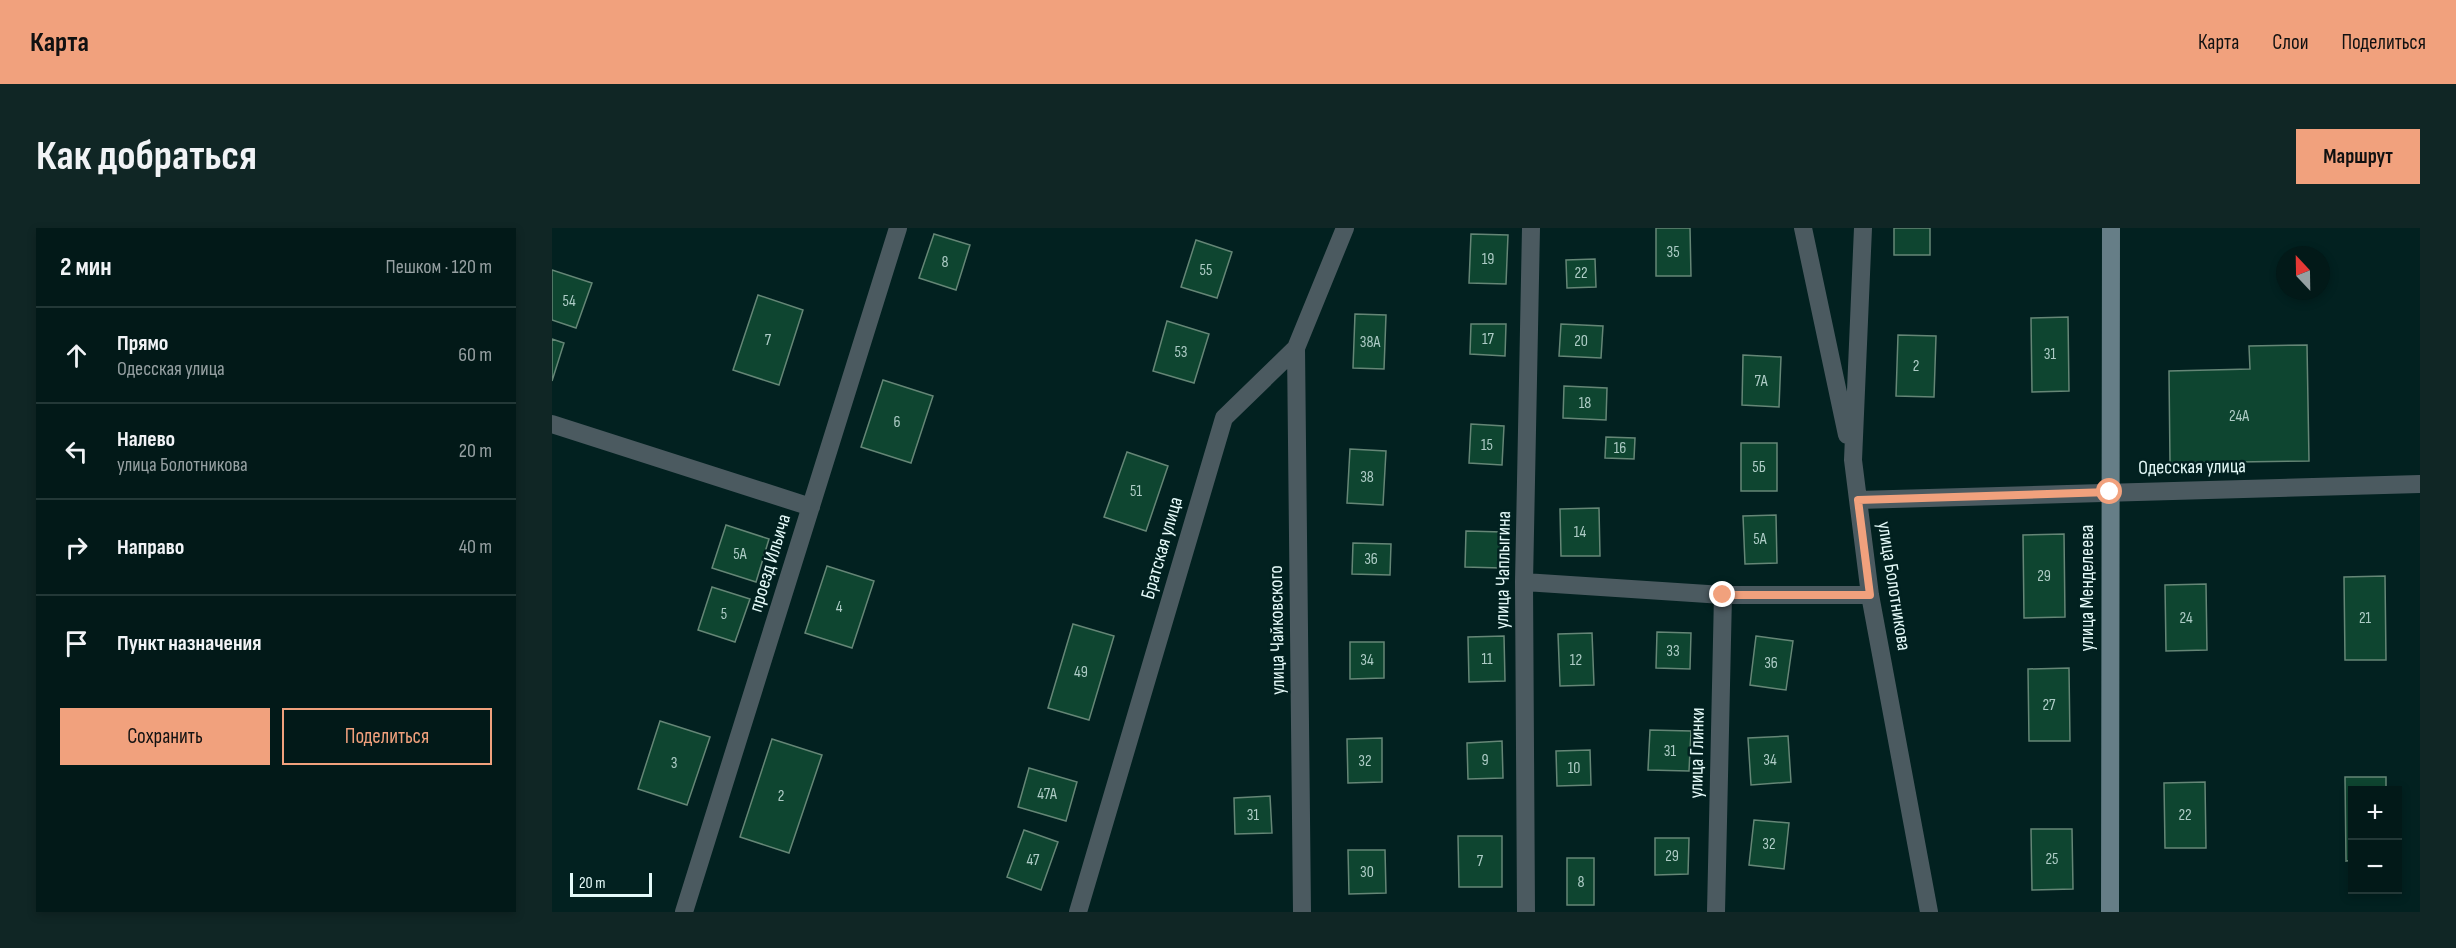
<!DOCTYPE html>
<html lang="ru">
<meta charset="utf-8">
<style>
body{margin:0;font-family:"Sofia Sans Condensed",sans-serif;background:#102625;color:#f1f3f6}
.controls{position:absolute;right:18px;bottom:18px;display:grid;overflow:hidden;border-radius:0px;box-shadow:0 3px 9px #0003}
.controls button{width:54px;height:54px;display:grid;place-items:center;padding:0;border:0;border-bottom:2px solid #233837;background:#021918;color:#f1f3f6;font:30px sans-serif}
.compass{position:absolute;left:1724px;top:18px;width:54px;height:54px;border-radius:50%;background:#021918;box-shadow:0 3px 9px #0003;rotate:338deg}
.scale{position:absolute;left:18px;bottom:15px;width:82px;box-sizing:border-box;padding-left:6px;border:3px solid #e4f9f8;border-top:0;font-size:16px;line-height:21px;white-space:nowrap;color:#e4f9f8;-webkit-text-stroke:4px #022120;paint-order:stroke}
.stop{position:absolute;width:18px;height:18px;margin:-14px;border:4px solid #f1a17d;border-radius:50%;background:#fff}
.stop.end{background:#f1a17d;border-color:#fff;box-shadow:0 2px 6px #0008}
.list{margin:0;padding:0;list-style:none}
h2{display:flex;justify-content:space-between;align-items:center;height:78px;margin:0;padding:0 24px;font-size:26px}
h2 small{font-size:20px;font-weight:400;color:#96a0a2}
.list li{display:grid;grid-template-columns:39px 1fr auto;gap:18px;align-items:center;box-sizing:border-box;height:96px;padding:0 24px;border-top:2px solid #233837}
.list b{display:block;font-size:22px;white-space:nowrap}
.list p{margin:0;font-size:20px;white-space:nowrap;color:#96a0a2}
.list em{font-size:20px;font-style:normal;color:#96a0a2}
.actions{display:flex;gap:12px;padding:18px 24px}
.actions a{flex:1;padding:14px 0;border:2px solid #f1a17d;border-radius:0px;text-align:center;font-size:21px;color:#f1a17d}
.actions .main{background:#f1a17d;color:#111}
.icon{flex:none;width:33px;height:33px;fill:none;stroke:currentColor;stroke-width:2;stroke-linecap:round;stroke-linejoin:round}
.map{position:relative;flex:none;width:1868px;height:684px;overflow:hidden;border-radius:0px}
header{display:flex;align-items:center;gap:36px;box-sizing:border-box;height:84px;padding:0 30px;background:#f1a17d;color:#111}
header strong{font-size:28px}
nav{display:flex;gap:33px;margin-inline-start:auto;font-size:21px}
.intro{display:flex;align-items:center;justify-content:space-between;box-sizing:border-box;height:144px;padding:0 36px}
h1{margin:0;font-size:42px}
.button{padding:15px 27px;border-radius:0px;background:#f1a17d;color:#111;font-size:21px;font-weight:700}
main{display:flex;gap:36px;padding:0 36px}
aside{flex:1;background:#021918;border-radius:0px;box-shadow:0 3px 9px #0003}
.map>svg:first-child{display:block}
.building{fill:#0e4530;stroke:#658676;stroke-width:1.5}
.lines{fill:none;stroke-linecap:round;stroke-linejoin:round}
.street{stroke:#4b5a60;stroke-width:18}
.secondary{stroke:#667e87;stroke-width:18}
.route{stroke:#f1a17d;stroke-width:8}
.labels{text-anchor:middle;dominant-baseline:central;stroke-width:5;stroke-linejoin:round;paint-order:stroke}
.number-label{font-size:16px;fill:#aeccc6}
.street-label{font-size:20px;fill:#e4f9f8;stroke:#022120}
</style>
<header>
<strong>Карта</strong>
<nav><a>Карта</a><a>Слои</a><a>Поделиться</a></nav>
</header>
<div class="intro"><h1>Как добраться</h1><a class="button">Маршрут</a></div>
<main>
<aside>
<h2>2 мин<small>Пешком · 120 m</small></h2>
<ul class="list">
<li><svg class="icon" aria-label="ahead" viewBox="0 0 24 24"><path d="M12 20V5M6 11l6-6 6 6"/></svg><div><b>Прямо</b><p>Одесская улица</p></div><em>60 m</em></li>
<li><svg class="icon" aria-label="left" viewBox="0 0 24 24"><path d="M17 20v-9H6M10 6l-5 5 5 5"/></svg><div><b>Налево</b><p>улица Болотникова</p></div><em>20 m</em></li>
<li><svg class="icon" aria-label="right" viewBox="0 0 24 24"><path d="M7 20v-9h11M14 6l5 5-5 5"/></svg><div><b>Направо</b></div><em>40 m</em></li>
<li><svg class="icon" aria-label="arrive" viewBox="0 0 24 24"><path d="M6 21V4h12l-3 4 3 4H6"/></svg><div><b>Пункт назначения</b></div></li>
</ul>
<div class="actions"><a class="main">Сохранить</a><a>Поделиться</a></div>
</aside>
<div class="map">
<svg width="1868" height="684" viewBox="0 0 1868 684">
<rect width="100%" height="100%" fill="#022120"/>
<path class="building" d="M1104,0H1138L1139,48H1104Z
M1342,0H1378V27H1342Z
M382,6L418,17L404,62L367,50Z
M919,6L956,7L954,56L917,55Z
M644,12L680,24L665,70L629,59Z
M1043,31L1044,59L1015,60L1014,32Z
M0,42L40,55L24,100L0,92Z
M206,67L251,82L227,157L181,142Z
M803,86L834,87L832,141L801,140Z
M1516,89L1517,163L1480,164L1479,90Z
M615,93L657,106L642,155L601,143Z
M919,96H954L953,128L918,126Z
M1009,96L1051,98L1049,130L1007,128Z
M1346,107L1384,108L1382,169L1344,168Z
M0,111L12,115L0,153Z
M1755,117L1757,233L1618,235L1617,143L1698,141L1697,118Z
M1191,127L1229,129L1227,179L1190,177Z
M331,152L381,168L359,235L309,219Z
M1012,158L1055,160L1054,192L1011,190Z
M919,196L952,198L950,237L917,235Z
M1054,209L1083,210L1082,231L1053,230Z
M1189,215H1225V263H1189Z
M798,221L834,223L831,277L795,275Z
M575,224L616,238L594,303L552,289Z
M1047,280L1048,328H1009L1008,281Z
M1224,287L1225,335L1193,336L1191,288Z
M174,297L217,311L204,354L160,340Z
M914,303L950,304L949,340L913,339Z
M1512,306L1513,389L1472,390L1471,307Z
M801,315L839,316L838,347L800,346Z
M275,338L322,353L300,420L253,405Z
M1833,348L1834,432H1793L1792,349Z
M1654,356L1655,422L1614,423L1613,357Z
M160,359L198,371L183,414L146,402Z
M521,396L562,408L537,492L496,480Z
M1105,404L1139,405L1138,441L1104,440Z
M1040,405L1042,457L1008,458L1006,406Z
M952,408L953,453L917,454L916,409Z
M1204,408L1241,413L1234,462L1198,457Z
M798,414H832V450L798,451Z
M1517,440L1518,513H1477L1476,441Z
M108,493L158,509L135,577L86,561Z
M1098,502L1139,503L1137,543L1096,542Z
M1236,508L1239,554L1199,557L1196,510Z
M830,510V554L796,555L795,511Z
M220,511L270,527L237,625L188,609Z
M950,513L951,550L916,551L915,515Z
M1038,522L1039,557L1005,558L1004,523Z
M477,540L525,554L514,593L466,579Z
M1793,549H1834V562H1800V632L1794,633Z
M1653,554L1654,620H1613L1612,555Z
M718,568L720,605L683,606L682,570Z
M1202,592L1237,595L1232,641L1197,637Z
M1479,601H1520L1521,661L1480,662Z
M472,602L506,614L489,662L455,649Z
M906,608H950V659H907Z
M1103,610H1137L1136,646L1103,647Z
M796,622H833L834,665L797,666Z
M1015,630H1042V677H1015Z"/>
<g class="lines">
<path class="street" d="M1251,0L1295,207
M1311,0L1301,232L1318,367L1377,684
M744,120L750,684
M0,196L259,279
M1306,272L1868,256
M972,354L1171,367H1318
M132,684L346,0
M526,684L672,190L744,120L793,0
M974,684L972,354L979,0
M1164,684L1171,367"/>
<path class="secondary" d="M1558,684L1559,0"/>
</g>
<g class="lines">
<path class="route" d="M1171,367H1318L1306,272L1558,264"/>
</g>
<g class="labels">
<g class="number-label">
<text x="1121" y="24">35</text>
<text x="936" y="31">19</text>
<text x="393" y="34">8</text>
<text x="654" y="42">55</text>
<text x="1029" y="45">22</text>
<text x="17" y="73">54</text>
<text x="936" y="111">17</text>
<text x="216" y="112">7</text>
<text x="1029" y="113">20</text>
<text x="818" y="114">38А</text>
<text x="629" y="124">53</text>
<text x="1498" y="126">31</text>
<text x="1364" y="138">2</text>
<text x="1209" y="153">7А</text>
<text x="1033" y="175">18</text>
<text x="1687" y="188">24А</text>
<text x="345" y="194">6</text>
<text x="935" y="217">15</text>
<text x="1068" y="220">16</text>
<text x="1207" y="239">5Б</text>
<text x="815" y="249">38</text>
<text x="584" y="263">51</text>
<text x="1028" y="304">14</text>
<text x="1208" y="311">5А</text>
<text x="188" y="326">5А</text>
<text x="819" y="331">36</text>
<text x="1492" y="348">29</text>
<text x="287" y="379">4</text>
<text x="172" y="386">5</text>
<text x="1634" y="390">24</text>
<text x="1813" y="390">21</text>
<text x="1121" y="423">33</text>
<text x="935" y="431">11</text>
<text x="815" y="432">34</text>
<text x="1024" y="432">12</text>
<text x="1219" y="435">36</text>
<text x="529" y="444">49</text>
<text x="1497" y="477">27</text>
<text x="1118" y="523">31</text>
<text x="933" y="532">9</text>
<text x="1218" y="532">34</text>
<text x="813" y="533">32</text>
<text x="122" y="535">3</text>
<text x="1022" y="540">10</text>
<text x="495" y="566">47А</text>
<text x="229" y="568">2</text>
<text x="701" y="587">31</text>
<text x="1633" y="587">22</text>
<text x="1217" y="616">32</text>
<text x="1120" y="628">29</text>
<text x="1500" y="631">25</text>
<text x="481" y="632">47</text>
<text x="928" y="633">7</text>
<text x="815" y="644">30</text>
<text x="1029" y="654">8</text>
</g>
<g class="street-label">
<text transform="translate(1640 239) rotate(-1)">Одесская улица</text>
<text transform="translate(610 320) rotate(-74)">Братская улица</text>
<text transform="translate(218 335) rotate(-73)">проезд Ильича</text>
<text transform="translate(951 342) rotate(-89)">улица Чаплыгина</text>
<text transform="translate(1342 358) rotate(81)">улица Болотникова</text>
<text transform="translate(1535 360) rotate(-90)">улица Менделеева</text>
<text transform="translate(725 402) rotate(-91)">улица Чайковского</text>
<text transform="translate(1145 525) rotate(-89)">улица Глинки</text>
</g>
</g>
</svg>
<div class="controls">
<button>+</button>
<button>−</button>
</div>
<svg class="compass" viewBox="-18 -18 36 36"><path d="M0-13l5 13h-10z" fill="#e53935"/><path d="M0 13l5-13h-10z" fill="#96a0a2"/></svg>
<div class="scale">20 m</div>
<div class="stop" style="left:1558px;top:264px"></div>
<div class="stop end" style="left:1171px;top:367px"></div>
</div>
</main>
